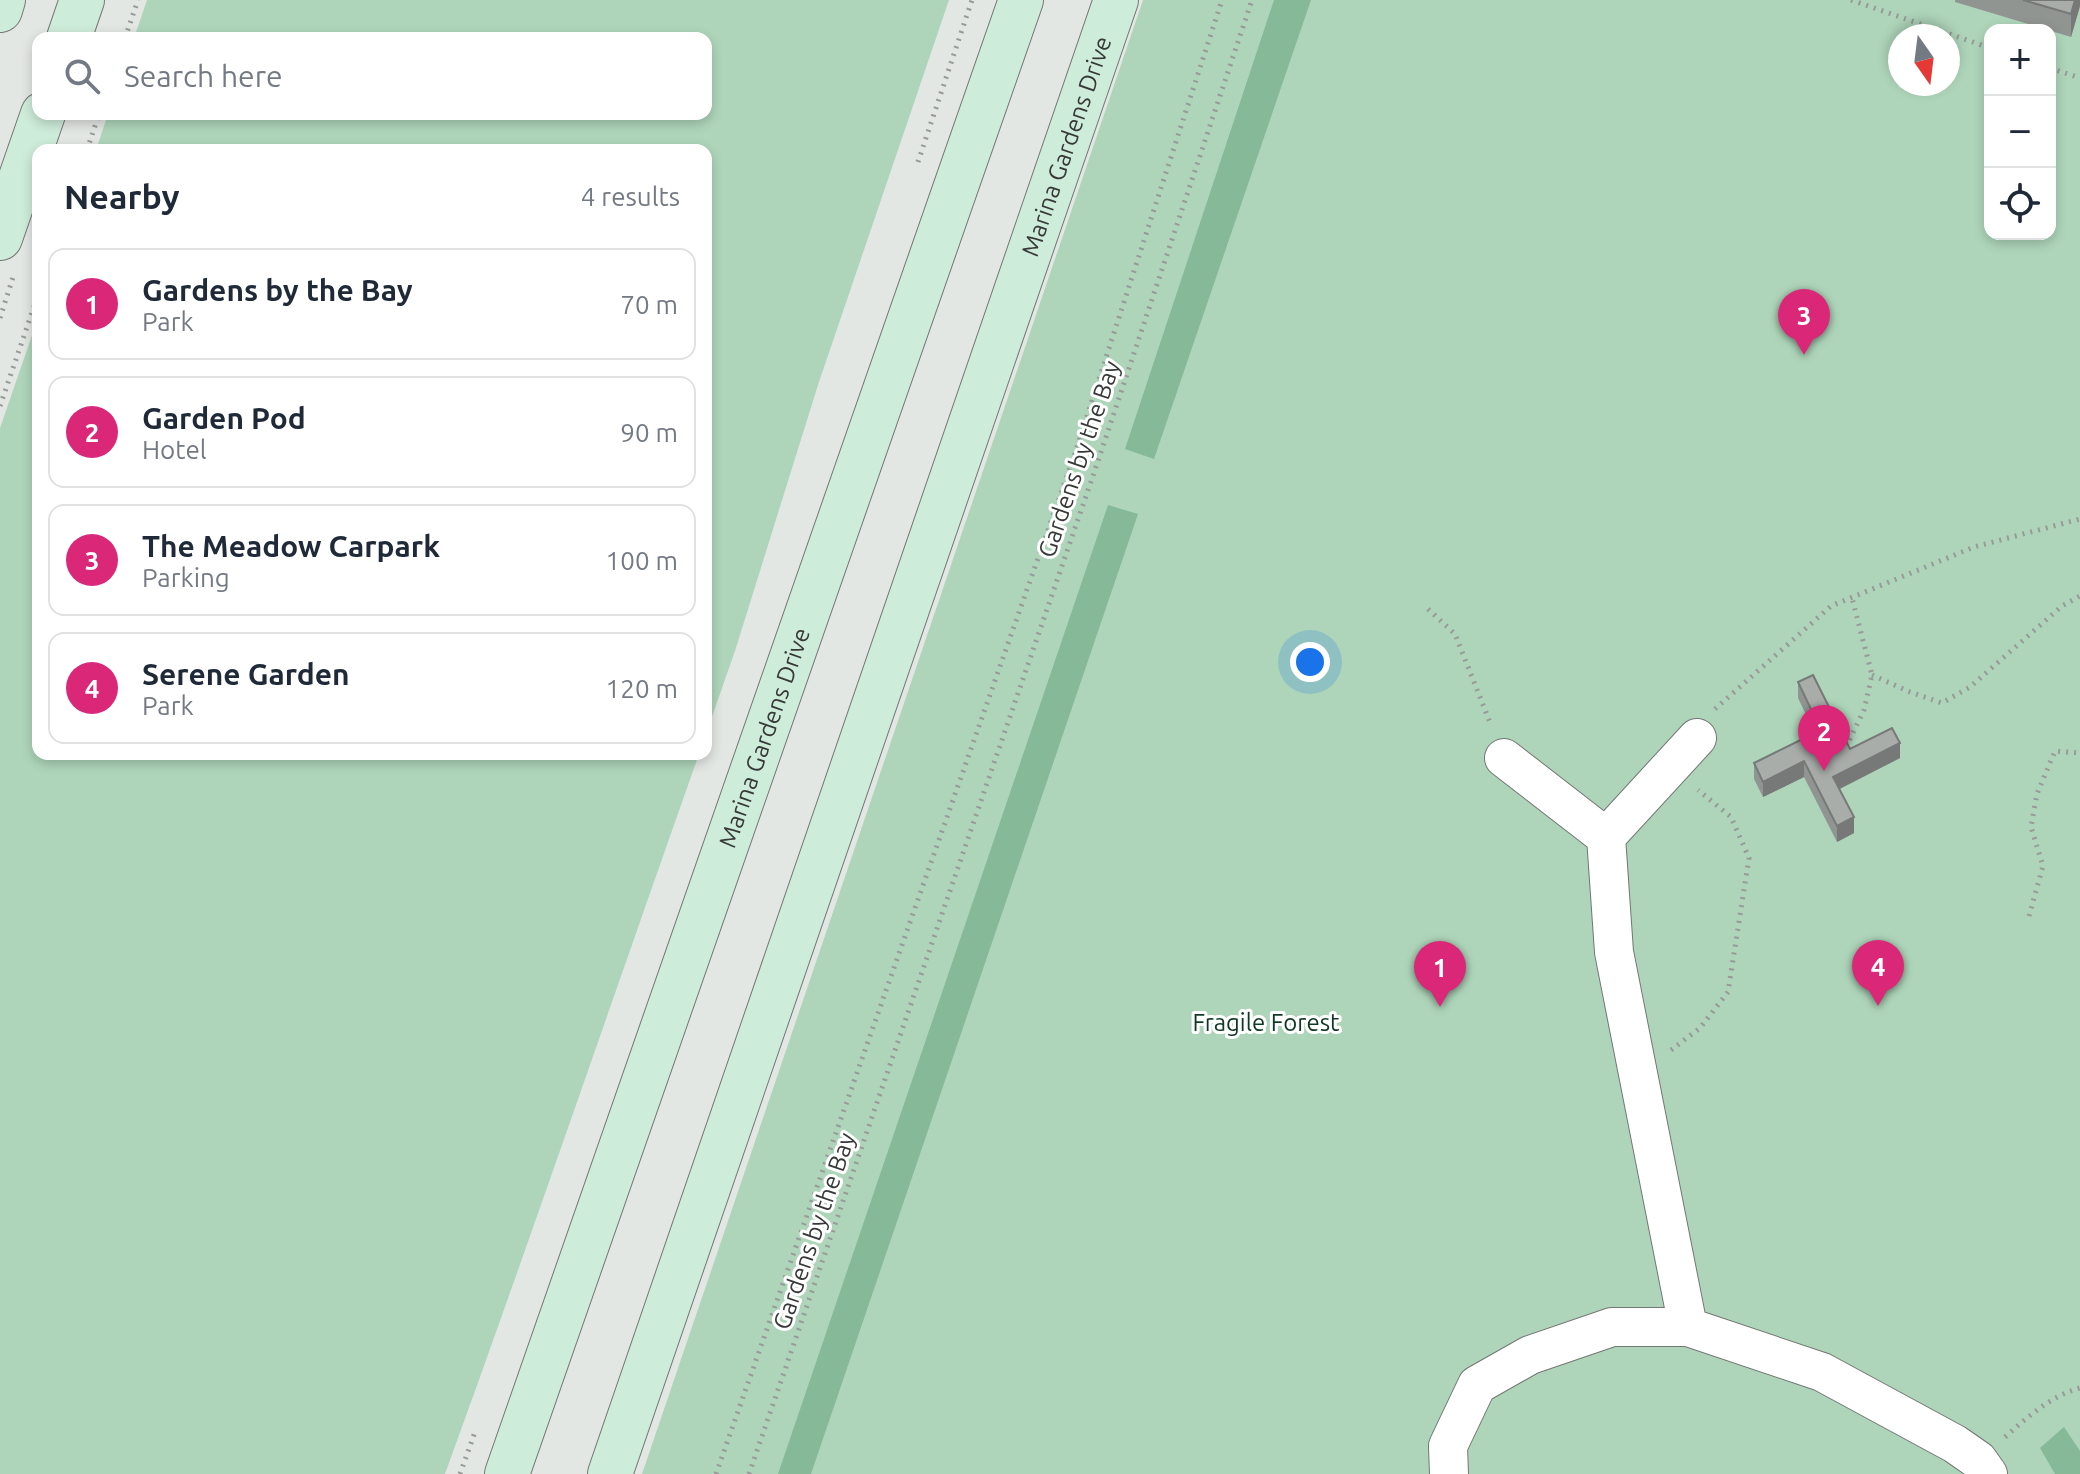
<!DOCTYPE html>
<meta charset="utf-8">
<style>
body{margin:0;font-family:Ubuntu,sans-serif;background:#f6f6f7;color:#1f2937}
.controls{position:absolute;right:24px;top:24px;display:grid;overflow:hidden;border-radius:16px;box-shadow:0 4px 12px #0003}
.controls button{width:72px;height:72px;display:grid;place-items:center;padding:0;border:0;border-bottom:2px solid #e0e1e3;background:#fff;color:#1f2937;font:40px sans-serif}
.compass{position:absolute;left:1888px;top:24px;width:72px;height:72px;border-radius:50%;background:#fff;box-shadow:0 4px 12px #0003;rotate:166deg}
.you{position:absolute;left:1310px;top:662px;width:28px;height:28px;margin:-20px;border:6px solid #fff;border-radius:50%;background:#1a73e8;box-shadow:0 0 0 12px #1a73e833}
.badge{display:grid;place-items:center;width:52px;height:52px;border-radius:50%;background:#db2777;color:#fff;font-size:26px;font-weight:700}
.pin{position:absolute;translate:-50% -66px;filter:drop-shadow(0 2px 4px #0008)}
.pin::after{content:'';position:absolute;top:42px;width:28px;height:24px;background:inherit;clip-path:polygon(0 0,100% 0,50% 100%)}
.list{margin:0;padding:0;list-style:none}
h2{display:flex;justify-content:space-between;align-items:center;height:104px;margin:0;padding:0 32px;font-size:34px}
h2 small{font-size:26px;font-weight:400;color:#747a83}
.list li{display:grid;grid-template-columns:52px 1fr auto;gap:24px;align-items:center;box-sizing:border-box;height:112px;margin:0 16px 16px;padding:0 16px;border:2px solid #e0e1e3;border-radius:16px}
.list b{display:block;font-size:30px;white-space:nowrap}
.list p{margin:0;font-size:26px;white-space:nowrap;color:#747a83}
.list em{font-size:26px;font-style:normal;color:#747a83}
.icon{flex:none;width:44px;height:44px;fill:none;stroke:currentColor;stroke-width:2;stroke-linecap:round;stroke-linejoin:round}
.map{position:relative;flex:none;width:2080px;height:1474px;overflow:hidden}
.search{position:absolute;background:#fff;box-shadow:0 4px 12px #0003;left:32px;top:32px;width:680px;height:88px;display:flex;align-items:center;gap:20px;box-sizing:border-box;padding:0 28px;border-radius:16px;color:#747a83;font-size:30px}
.panel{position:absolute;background:#fff;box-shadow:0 4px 12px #0003;left:32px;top:144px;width:680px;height:616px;border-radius:16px}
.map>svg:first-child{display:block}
.green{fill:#aed5ba;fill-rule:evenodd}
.water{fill:#85b997}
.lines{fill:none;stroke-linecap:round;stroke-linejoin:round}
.street-casing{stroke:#737774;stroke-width:40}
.secondary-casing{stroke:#737774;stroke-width:46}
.path{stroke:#979a98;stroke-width:5;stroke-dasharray:2 6;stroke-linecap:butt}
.street{stroke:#fff;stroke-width:38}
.secondary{stroke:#ceecda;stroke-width:44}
.wall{fill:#919592}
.shaded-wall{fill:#767977}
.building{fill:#a9adaa;stroke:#767977;stroke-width:2}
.labels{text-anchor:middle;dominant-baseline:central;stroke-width:6;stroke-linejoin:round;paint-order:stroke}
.street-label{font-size:24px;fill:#373938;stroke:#fff}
.park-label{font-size:24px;fill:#0f3922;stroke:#fff}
</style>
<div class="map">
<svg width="2080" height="1474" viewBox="0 0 2080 1474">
<rect width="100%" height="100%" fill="#e3e7e4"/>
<path class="green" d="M147,0H949L818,385L735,651L706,734V150H96L108,114H706V38H134Z
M1143,0H2080V1474H642ZM1990,30H2050V234H1990ZM1900,36H1948V84H1900Z
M38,318V754H699C614,994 532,1235 445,1474H0V428Z"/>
<path class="water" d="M1274,0H1311L1154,459L1125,449Z
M1108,505L1138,514L811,1474H778Z
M2064,1427L2080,1451V1474H2055L2040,1448Z"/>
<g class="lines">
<defs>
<path id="street" d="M1504,758L1606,837L1697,738
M1606,837L1614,952L1688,1327
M1449,1474L1448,1446L1477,1385L1530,1355L1612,1327H1688L1822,1372L1955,1444L1978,1460L1988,1474"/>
<g id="secondary">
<path d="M0,10L3,0"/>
<path d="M69,38L82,0"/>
<path d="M0,238L43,114"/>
<path id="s1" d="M507,1474L1021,0"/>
<path id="s2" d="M610,1474L1116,0"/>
</g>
</defs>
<use href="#street" class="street-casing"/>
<use href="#secondary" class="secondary-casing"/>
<path class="path" d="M1851,0L1990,48
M125,38L138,0
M2050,68L2080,78
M87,150L99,114
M918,162L972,0
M0,318L14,274
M0,406L38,295
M1428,609L1455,634L1491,725
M1872,675L1910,692L1942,703L1970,687L2062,606L2080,596
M1715,709L1831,606L1974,547L2080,519
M1846,747L1864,710L1872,675L1852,598
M2029,916L2043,866L2031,827L2037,794L2055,751L2080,753
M1671,1050L1700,1028L1728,992L1749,858L1731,817L1698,790
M2005,1437C2028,1417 2050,1396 2080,1388
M460,1474L476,1429
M716,1474L1075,453L1222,0
M749,1474L1095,470L1252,0"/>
<use href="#street" class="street"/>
<use href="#secondary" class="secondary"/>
</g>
<path class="wall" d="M1955,0H2080V6L2071,37L1955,2Z
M1798,682L1850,749L1900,758L1840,789L1854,833L1837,842L1804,777L1763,797L1754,779V763L1815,733L1798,698Z"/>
<path class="shaded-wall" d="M2075,0H2080V6L2071,37V14Z
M1900,743V758L1833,792V777Z
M1804,761V777L1763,797V782Z
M1854,817V833L1837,842V826Z"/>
<path class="building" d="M2023,0H2075L2071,14Z
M1813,675L1850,749L1892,728L1900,743L1833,777L1854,817L1837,826L1804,761L1763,782L1754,763L1821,730L1798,682Z"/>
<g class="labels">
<g class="street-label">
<text stroke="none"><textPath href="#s2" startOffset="1404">Marina Gardens Drive</textPath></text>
<text transform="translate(1079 459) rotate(-71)">Gardens by the Bay</text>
<text stroke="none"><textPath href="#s1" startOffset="780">Marina Gardens Drive</textPath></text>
<text transform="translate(814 1231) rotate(-71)">Gardens by the Bay</text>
</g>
<g class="park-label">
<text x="1266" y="1022">Fragile Forest</text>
</g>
</g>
</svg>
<div class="controls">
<button>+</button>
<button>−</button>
<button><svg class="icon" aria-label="locate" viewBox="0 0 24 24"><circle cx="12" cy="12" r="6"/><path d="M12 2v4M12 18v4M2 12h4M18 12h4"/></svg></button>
</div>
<svg class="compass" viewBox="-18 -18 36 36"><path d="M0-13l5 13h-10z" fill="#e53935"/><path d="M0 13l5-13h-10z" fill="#747a83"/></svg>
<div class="you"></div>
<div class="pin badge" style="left:1440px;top:1007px">1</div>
<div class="pin badge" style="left:1824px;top:771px">2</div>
<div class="pin badge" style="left:1804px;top:355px">3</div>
<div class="pin badge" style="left:1878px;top:1006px">4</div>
<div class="search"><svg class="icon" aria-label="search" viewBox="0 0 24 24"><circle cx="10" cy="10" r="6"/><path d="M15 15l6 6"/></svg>Search here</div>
<section class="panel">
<h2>Nearby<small>4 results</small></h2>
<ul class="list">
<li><span class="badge">1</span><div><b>Gardens by the Bay</b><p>Park</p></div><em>70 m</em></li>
<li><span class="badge">2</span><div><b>Garden Pod</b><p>Hotel</p></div><em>90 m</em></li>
<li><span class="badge">3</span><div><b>The Meadow Carpark</b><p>Parking</p></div><em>100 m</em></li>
<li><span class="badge">4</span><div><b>Serene Garden</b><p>Park</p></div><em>120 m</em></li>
</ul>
</section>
</div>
